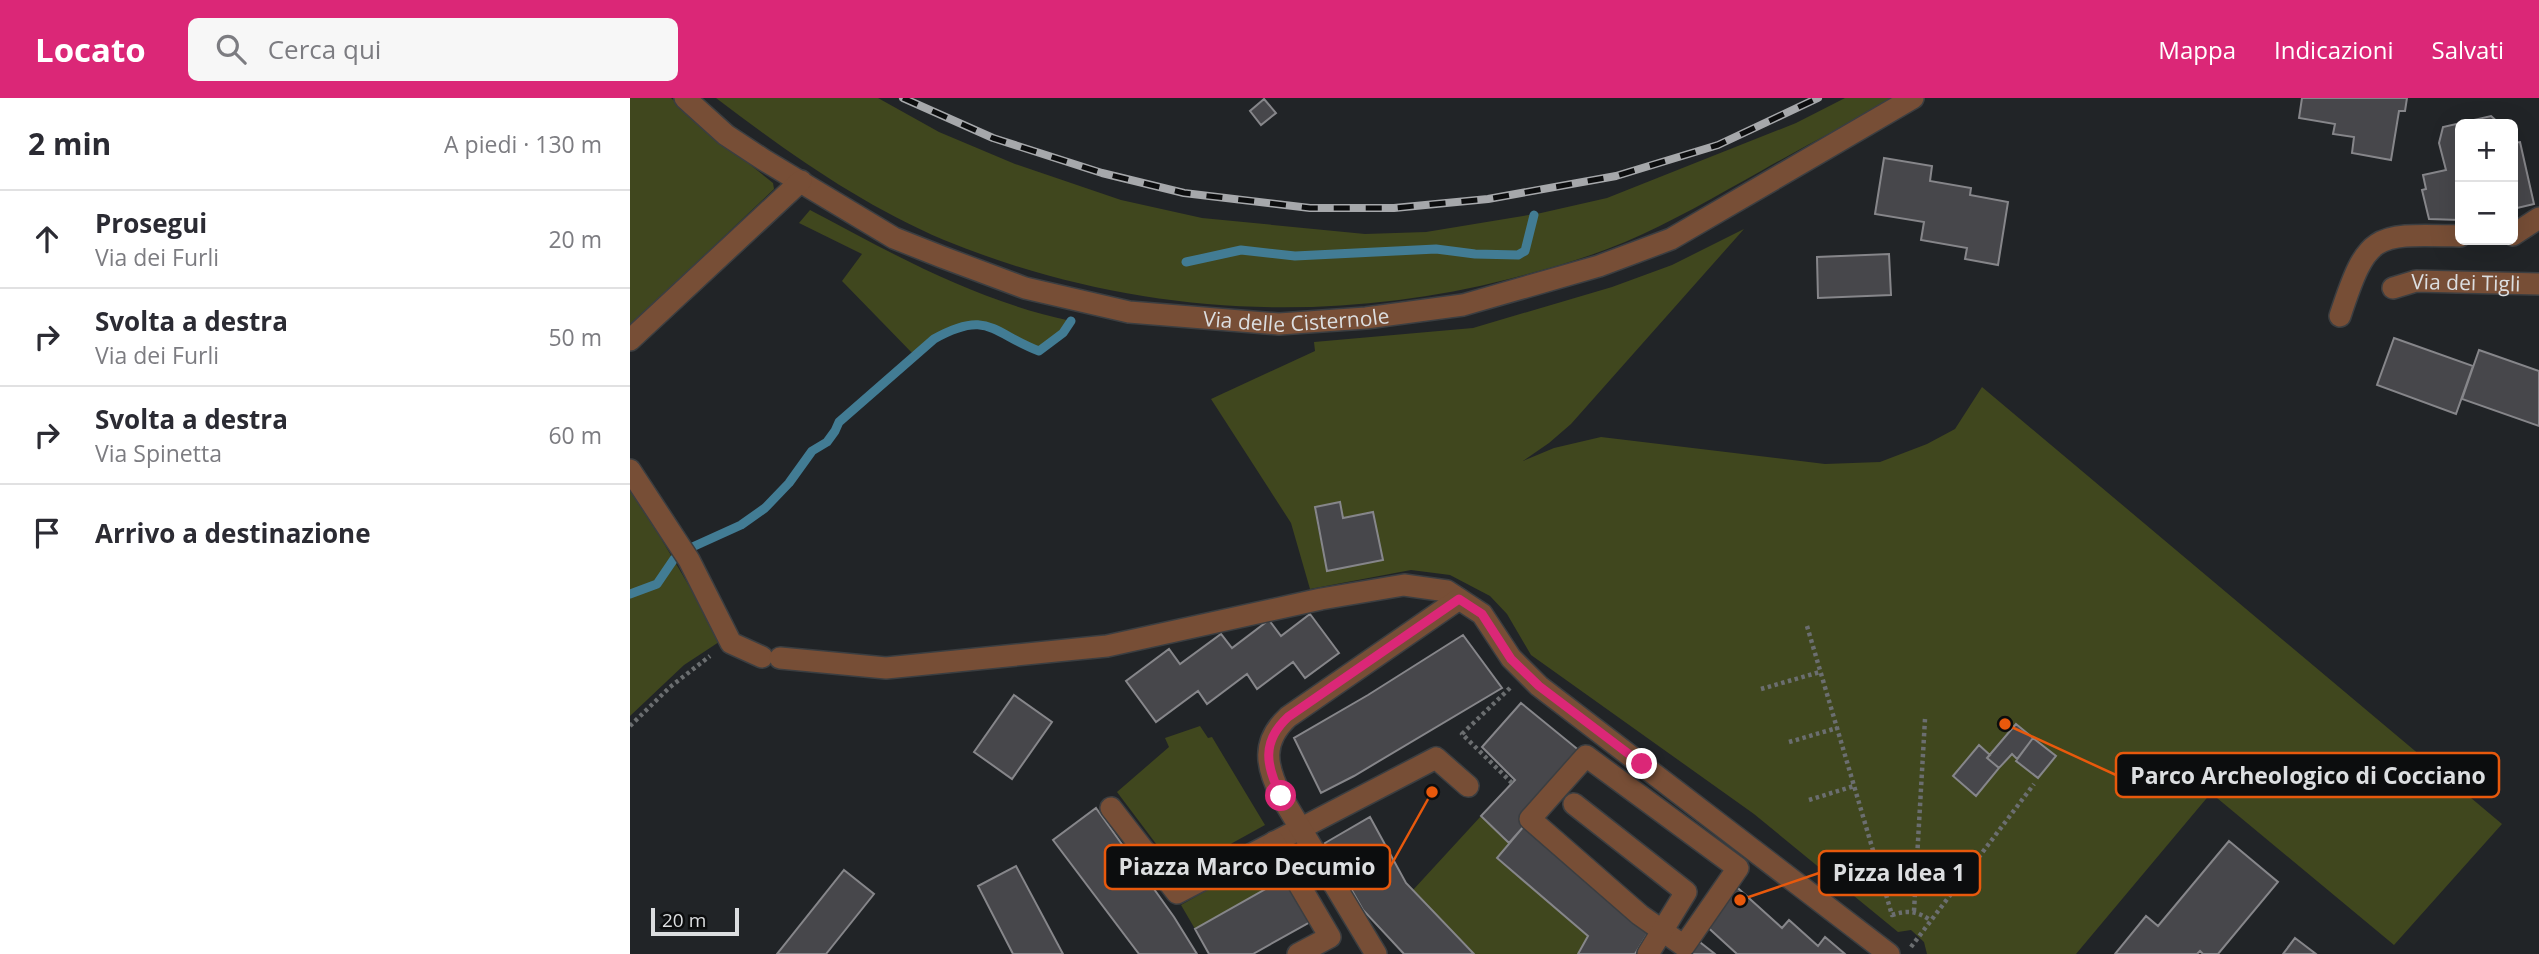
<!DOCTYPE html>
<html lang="it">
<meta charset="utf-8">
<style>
body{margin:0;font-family:"Open Sans",sans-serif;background:#f7f7f7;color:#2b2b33}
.controls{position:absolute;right:21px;top:21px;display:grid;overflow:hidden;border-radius:10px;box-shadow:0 7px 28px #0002}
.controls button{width:63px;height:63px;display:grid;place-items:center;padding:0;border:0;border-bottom:2px solid #e1e1e2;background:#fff;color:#2b2b33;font:35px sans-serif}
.scale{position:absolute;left:21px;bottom:18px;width:88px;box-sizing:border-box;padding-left:7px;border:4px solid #dcdee0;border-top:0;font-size:19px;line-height:24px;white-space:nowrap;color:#dcdee0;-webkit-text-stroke:5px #0c0d0e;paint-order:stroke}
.stop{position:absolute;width:21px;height:21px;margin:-16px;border:5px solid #db2777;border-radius:50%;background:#fff}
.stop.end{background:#db2777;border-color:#fff;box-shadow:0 2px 7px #0008}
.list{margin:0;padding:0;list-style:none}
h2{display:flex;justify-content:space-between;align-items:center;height:91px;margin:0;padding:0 28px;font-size:30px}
h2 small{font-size:23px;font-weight:400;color:#7c7c81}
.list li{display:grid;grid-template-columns:46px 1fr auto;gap:21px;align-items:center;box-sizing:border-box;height:98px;padding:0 28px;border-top:2px solid #e1e1e2}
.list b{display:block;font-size:26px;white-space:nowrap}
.list p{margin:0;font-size:23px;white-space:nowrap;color:#7c7c81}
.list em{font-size:23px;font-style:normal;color:#7c7c81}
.icon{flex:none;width:38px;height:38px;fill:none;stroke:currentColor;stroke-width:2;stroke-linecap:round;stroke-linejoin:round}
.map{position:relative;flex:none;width:1909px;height:856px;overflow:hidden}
header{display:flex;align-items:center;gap:42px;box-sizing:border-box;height:98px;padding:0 35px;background:#db2777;color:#fff}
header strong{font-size:33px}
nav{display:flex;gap:38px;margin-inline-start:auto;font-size:24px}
.search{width:490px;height:63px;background:#f7f7f7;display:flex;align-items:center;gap:18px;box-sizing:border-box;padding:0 24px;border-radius:10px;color:#7c7c81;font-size:26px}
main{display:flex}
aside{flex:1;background:#fff}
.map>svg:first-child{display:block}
.green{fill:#40471e;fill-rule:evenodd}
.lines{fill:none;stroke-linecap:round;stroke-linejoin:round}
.stream{stroke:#427c94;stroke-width:9}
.building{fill:#47474b;stroke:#86868a;stroke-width:2}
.minor-casing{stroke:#3b3e41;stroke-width:24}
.path{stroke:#6b6e70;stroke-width:4.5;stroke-dasharray:3.5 3.5;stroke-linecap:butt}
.minor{stroke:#774e36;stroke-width:21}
.rail-casing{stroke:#a6a8ab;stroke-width:8}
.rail{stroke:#0c0d0e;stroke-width:5;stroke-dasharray:16;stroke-linecap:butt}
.route{stroke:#db2777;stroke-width:9}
.labels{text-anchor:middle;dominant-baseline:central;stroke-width:5;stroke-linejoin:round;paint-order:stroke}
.street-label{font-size:21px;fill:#dcdee0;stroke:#0c0d0e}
.leader{fill:none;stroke:#e8590c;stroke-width:2.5}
.callout-dot{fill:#e8590c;stroke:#0c0d0e;stroke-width:2.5}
.callout{fill:#0c0d0e;stroke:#e8590c;stroke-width:2.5}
.callout-label{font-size:23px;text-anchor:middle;font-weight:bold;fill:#dcdee0}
</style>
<header>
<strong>Locato</strong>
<div class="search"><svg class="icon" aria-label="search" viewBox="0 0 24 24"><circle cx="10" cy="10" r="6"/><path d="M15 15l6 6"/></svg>Cerca qui</div>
<nav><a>Mappa</a><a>Indicazioni</a><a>Salvati</a></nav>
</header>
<main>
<aside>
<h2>2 min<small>A piedi · 130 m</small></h2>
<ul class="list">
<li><svg class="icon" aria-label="ahead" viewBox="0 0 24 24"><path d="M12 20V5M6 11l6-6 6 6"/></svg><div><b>Prosegui</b><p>Via dei Furli</p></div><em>20 m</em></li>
<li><svg class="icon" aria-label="right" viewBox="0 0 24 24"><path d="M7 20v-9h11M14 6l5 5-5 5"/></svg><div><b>Svolta a destra</b><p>Via dei Furli</p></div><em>50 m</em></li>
<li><svg class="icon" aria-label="right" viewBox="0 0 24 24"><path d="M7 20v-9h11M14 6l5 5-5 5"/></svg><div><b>Svolta a destra</b><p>Via Spinetta</p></div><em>60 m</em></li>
<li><svg class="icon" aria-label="arrive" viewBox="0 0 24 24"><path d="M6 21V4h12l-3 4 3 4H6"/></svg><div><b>Arrivo a destinazione</b></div></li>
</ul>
</aside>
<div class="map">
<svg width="1909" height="856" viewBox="0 0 1909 856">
<rect width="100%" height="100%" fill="#212427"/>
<path class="green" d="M0,0H41L72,28L143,85L144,91L0,228Z
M86,0H248L309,34L385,66L491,102L572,120L735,136L796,134L911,115L977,100L1166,25L1215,0H1266C1221,24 1175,48 1131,73C1086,98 1042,124 995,144C957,160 918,171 879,181C690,229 495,216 314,142C231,107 157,54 86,0Z
M180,112C267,158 344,202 441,223L433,235L409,253C395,247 384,238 370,232C364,230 355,226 348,226C325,225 299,242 285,258L212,183L232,156L169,125Z
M1114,131L941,326L919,345L893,363L924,350L971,339L1195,366L1250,364L1297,346L1325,331L1352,289L1872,726L1764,847L1581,695L1446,856H1297L1294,844L1281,832L1268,834L1124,716L901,557L877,516L860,498L820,477L781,472L680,491L661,425L581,301L685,253L684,244L843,230L982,189L1042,167ZM710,405L713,420L743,414L753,462L697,473L687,425Z
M0,388L71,508L89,544L54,567L0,618Z
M570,628L578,640L582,639L635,727L548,775L487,694L539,649L535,640Z
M851,718L879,745L867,760L958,838L948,856H844L783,792Z
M641,756L655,780L565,831L551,807Z"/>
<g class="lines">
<path class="stream" d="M556,164L611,152L665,158L806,151L845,156L888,157L895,153L904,117
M58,451L111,427L135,410L159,385L182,353L197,344L205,333L209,324L304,241C358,211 362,235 409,253L433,235L441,223
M0,496L27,486L44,461"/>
</g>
<path class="building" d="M1672,0H1777L1775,13H1769L1761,62L1722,55L1724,39L1703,36L1705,26L1669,20Z
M634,1L646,15L631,27L620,13Z
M1861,18L1870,26H1830V122L1799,121L1792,92L1796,91L1793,77L1816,72L1809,45L1813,29Z
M1890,44L1904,106L1883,111V45Z
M1254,60L1302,68L1300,83L1341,90L1340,97L1378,104L1368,167L1335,161L1337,150L1291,142L1294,124L1245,116Z
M1259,156L1261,197L1188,200L1187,159Z
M1764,240L1843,268L1826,316L1747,287Z
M1849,252L1909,273V328L1832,301Z
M710,404L713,420L743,414L753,462L697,473L685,409Z
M680,516L709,555L675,580L663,564L627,591L617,576L577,606L568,593L526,624L496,583L539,551L550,566L591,536L602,550L639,522L651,538Z
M833,537L872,590L724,678L691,695L664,640L738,597Z
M384,597L422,624L382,681L344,654Z
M891,605L956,658L879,745L851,718L885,682L852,649Z
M1386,626L1403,640L1387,661L1382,656L1369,670L1357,660Z
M1403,640L1426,658L1408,680L1386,663Z
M1349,647L1360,657L1357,660L1369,670L1346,698L1323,678Z
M466,710L544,819L567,856H509L423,742Z
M740,719L776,785L844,856H774L733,812L695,745Z
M900,721L1023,827L1005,856H948L958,838L867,760Z
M1599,743L1648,784L1588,856H1573L1570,853L1567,856H1485L1516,818L1528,828Z
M386,768L433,856H383L348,788Z
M214,772L244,796L196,856H147Z
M655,780L680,824L623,856H579L565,831Z
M1100,783L1152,830L1159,822L1188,848L1195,839L1215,856H1107L1072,824Z
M1062,838L1085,856H1048Z
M1665,840L1686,856H1653Z"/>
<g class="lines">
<defs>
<g id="minor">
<path id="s1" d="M55,0L96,37L134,62L264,140L312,159L395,190L499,214L649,226L736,220L833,207L969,168L1041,141L1283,0"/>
<path d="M1883,137L1909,120"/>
<path id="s2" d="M1763,190L1786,183L1909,186"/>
<path d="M1710,218C1738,133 1744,136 1830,138"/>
<path d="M0,242L171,83"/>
<path d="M0,372L59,462L101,545L132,559"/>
<path d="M150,560L256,570L477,548L691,501L774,487L817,493L852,516L881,560L909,588L1259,856"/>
<path d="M956,658L1108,770L1054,848L1010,817L900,721Z"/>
<path d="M944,706L1056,794L1018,856"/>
<path d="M481,710L547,795L806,660L838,688"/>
<path d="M644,744L700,839L668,856"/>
<path d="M746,856L651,698C636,668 631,644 658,619L829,501"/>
</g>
</defs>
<use href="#minor" class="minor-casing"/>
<path class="path" d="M1177,528L1262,817C1277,812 1287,813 1300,822
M880,590L832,636L882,685
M1131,591L1190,574
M0,628L40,589L80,558
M1159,644L1207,630
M1179,702L1224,688
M1284,813L1295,621
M1281,849L1404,686"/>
<use href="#minor" class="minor"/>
<defs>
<path id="rail" d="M273,0L363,40L472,75L554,95L680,110H764L858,101L986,78L1088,47L1188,0"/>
</defs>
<use href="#rail" class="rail-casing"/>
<use href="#rail" class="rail"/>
</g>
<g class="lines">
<path class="route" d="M651,698C636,668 631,644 658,619L829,501L852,516L881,561L909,588L1012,666"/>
</g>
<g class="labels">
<g class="street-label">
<text stroke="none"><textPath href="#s2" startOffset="74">Via dei Tigli</textPath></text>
<text stroke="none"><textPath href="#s1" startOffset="667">Via delle Cisternole</textPath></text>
</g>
</g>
<path class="leader" d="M1375 626L1486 677M802 694L760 769M1110 802L1189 775"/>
<g class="callout-dot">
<circle cx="1375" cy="626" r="7"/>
<circle cx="802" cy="694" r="7"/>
<circle cx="1110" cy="802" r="7"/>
</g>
<g class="callout">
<rect x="1486" y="655" width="383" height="44" rx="7"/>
<rect x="475" y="747" width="285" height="44" rx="7"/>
<rect x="1189" y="753" width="161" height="44" rx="7"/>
</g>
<g class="callout-label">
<text x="1678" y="686">Parco Archeologico di Cocciano</text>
<text x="617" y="777">Piazza Marco Decumio</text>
<text x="1269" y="783">Pizza Idea 1</text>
</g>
</svg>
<div class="controls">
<button>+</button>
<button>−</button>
</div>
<div class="scale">20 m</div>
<div class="stop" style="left:651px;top:698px"></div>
<div class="stop end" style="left:1012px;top:666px"></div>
</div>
</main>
